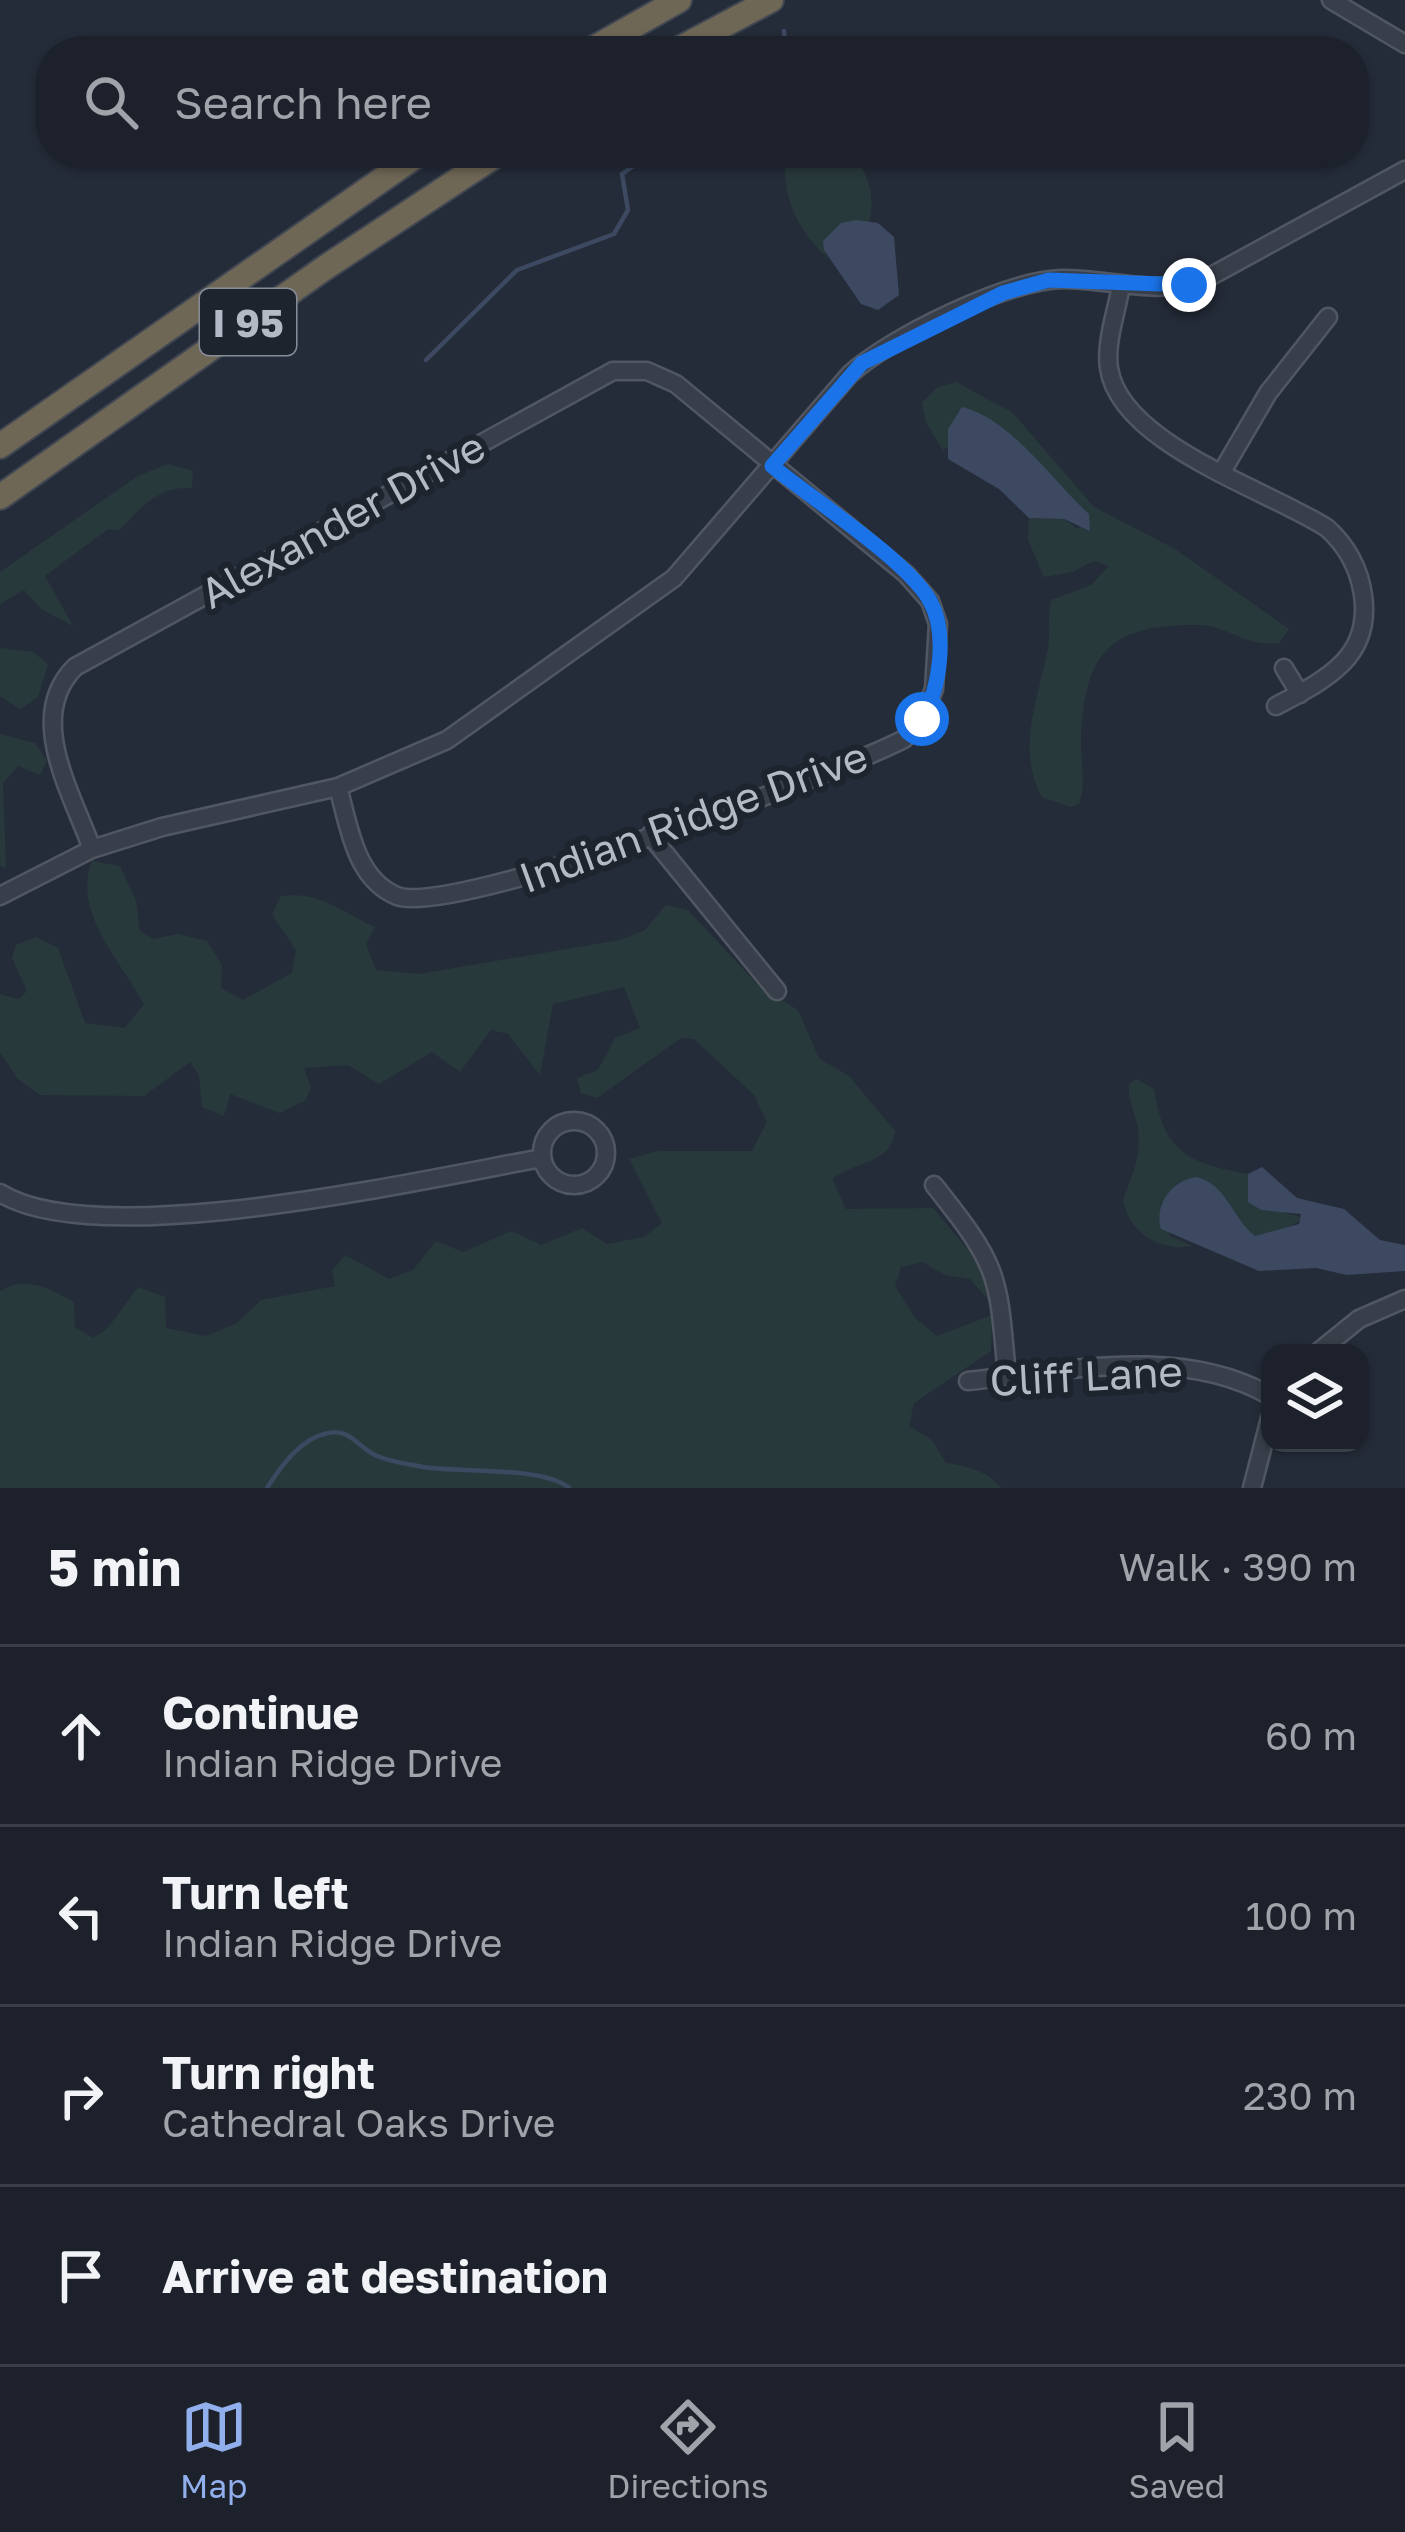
<!DOCTYPE html>
<meta charset="utf-8">
<style>
body{margin:0;font-family:"Golos Text",sans-serif;background:#252933;color:#f1f3f6}
.controls{position:absolute;right:36px;bottom:36px;display:grid;overflow:hidden;border-radius:24px;box-shadow:0 3px 9px #0004}
.controls button{width:108px;height:108px;display:grid;place-items:center;padding:0;border:0;border-bottom:3px solid #3a3e47;background:#1c212b;color:#f1f3f6;font:60px sans-serif}
.stop{position:absolute;width:36px;height:36px;margin:-27px;border:9px solid #1a73e8;border-radius:50%;background:#fff}
.stop.end{background:#1a73e8;border-color:#fff;box-shadow:0 3px 12px #0008}
.list{margin:0;padding:0;list-style:none}
h2{display:flex;justify-content:space-between;align-items:center;height:156px;margin:0;padding:0 48px;font-size:51px}
h2 small{font-size:39px;font-weight:400;color:#a0a3a9}
.list li{display:grid;grid-template-columns:78px 1fr auto;gap:36px;align-items:center;box-sizing:border-box;height:180px;padding:0 48px;border-top:3px solid #3a3e47}
.list b{display:block;font-size:45px;white-space:nowrap}
.list p{margin:0;font-size:39px;white-space:nowrap;color:#a0a3a9}
.list em{font-size:39px;font-style:normal;color:#a0a3a9}
.icon{flex:none;width:66px;height:66px;fill:none;stroke:currentColor;stroke-width:2;stroke-linecap:round;stroke-linejoin:round}
.map{position:relative;flex:none;width:1405px;height:1488px;overflow:hidden}
.search{position:absolute;background:#1c212b;box-shadow:0 3px 9px #0004;left:36px;right:36px;top:36px;height:132px;display:flex;align-items:center;gap:30px;box-sizing:border-box;padding:0 42px;border-radius:48px;color:#a0a3a9;font-size:45px}
.sheet{height:876px;background:#1c212b}
nav{display:flex;justify-content:space-around;align-items:center;box-sizing:border-box;height:168px;border-top:3px solid #3a3e47;background:#1c212b;font-size:33px;color:#a0a3a9}
nav a{display:grid;justify-items:center;gap:6px}
nav .on{color:#91afed}
.map>svg:first-child{display:block}
.green{fill:#28393b}
.water{fill:#3c4961}
.lines{fill:none;stroke-linecap:round;stroke-linejoin:round}
.stream{stroke:#3c4961;stroke-width:4.5}
.minor-casing{stroke:#515762;stroke-width:21}
.highway-casing{stroke:#414752;stroke-width:28}
.minor{stroke:#383f4a;stroke-width:16}
.highway{stroke:#6f6756;stroke-width:24}
.route{stroke:#1a73e8;stroke-width:15}
.labels{text-anchor:middle;dominant-baseline:central;stroke-width:12;stroke-linejoin:round;paint-order:stroke}
.shield{fill:#1e242e;stroke:#878d98;stroke-width:3}
.shield-label{font-size:39px;font-weight:bold;fill:#b4bac5}
.street-label{font-size:42px;fill:#b4bac5;stroke:#1e242e}
</style>
<div class="map">
<svg width="1405" height="1488" viewBox="0 0 1405 1488">
<rect width="100%" height="100%" fill="#252c39"/>
<path class="green" d="M785,153H853C868,176 876,194 869,222L841,223L824,250L829,259C796,230 782,196 785,153Z
M956,382L1013,413L1094,507L1175,549L1289,629L1279,643C1244,647 1229,626 1199,625C1111,624 1084,651 1081,740C1080,764 1087,780 1079,804L1071,807L1042,797C1015,748 1039,698 1048,648C1051,631 1047,616 1051,600L1091,585L1109,566L1094,561L1072,572L1044,577L1028,540L1029,518L1064,519L1078,529L1089,514L1000,429L944,449L945,454L926,422L922,403L936,388Z
M168,464L193,471L192,488C159,486 141,507 120,530L108,529L45,576L73,626L41,609L24,590L0,604V572L138,476Z
M0,648L33,652L48,664L38,697L20,709L0,696Z
M0,734L35,743L47,761L40,775L18,766L3,783L6,868L0,865Z
M92,861L120,866L136,901L140,931L153,939L178,934L207,941L222,965L221,988L243,1000L292,973L296,950L272,914L281,896C322,891 340,912 375,927L366,944L376,970L419,974L620,940L645,930L666,905L688,910L759,986L798,1010L819,1058L849,1076L895,1131C891,1164 855,1161 832,1179L846,1209L933,1208L984,1269L993,1305L970,1279L944,1275L923,1262L901,1267L895,1286L915,1318L937,1336L992,1315L991,1351L914,1403L909,1426L932,1440L946,1463C966,1466 989,1471 1001,1488H0V1291C26,1275 49,1288 74,1302L75,1327L93,1338L107,1329L138,1287L165,1297L166,1328L206,1336L237,1323L261,1300L335,1286L332,1271L345,1255L389,1279L413,1270L436,1241L463,1252L512,1231L541,1245L582,1228L607,1244L644,1237L662,1223L629,1159L658,1151H752L767,1122L754,1095L694,1039L681,1038L597,1098L581,1093L577,1078L598,1070L615,1038L640,1028L624,987L553,1004L540,1075L508,1034L491,1030L460,1072L432,1052L379,1084L348,1065L304,1068L311,1088L305,1101L279,1113L230,1094L224,1116L202,1107L199,1075L190,1062L144,1096L40,1095L18,1079L0,1053V994L18,999L27,991L12,958L16,945L36,937L58,948L85,1023L125,1028L144,1004C120,960 72,912 92,861Z
M1136,1079L1154,1089C1164,1153 1188,1163 1248,1174V1202L1304,1218L1280,1232L1255,1236L1178,1183L1161,1204L1170,1236L1192,1246C1160,1252 1129,1233 1123,1200C1133,1173 1143,1153 1137,1124C1134,1110 1128,1100 1129,1085Z"/>
<path class="water" d="M856,220L878,223L894,237L899,295L878,310L861,304L824,250L823,241L841,223Z
M962,407C1010,418 1053,481 1089,514L1090,531L1064,519L1029,518L999,489L948,459V429Z
M1262,1167L1297,1198L1344,1209L1380,1240L1405,1245V1271L1347,1275L1316,1268L1259,1271L1161,1229C1154,1205 1171,1181 1196,1177C1226,1183 1232,1218 1255,1236L1299,1224L1301,1214L1261,1210L1248,1202V1174Z"/>
<g class="lines">
<path class="stream" d="M776,51L785,43L784,31
M426,360L517,270L614,234L628,210L622,174L652,153
M267,1488C281,1466 301,1438 328,1433C351,1428 358,1448 377,1456C391,1462 408,1464 423,1467C460,1473 544,1466 569,1488"/>
<defs>
<path id="minor" d="M1331,0L1405,44
M1121,285C1117,311 1105,342 1109,368C1120,444 1266,489 1327,528C1347,546 1359,568 1363,595C1372,658 1325,680 1276,706
M1223,470L1268,393L1328,317
M1284,668L1300,694
M650,835L777,991
M92,849C72,793 25,717 75,667L613,371H647L676,384L906,574L930,601L938,624L934,689L922,719L904,739C839,773 452,917 397,896C355,879 349,826 338,787
M0,896L92,849L162,827L338,787L447,740L674,578L850,374C891,337 1007,280 1062,279C1110,279 1155,295 1202,281L1405,170
M542 1153a32 32 0 1 1 64 0a32 32 0 1 1-64 0Z
M934,1185C1000,1268 998,1273 1007,1377
M0,1193C98,1254 425,1179 542,1158
M1317,1353L1359,1319L1405,1299
M968,1381C1066,1371 1182,1345 1270,1396
M1252,1488L1270,1418"/>
<path id="highway" d="M589,51L679,0
M675,51L771,0
M0,446L420,153
M0,497L326,267L499,153"/>
</defs>
<use href="#minor" class="minor-casing"/>
<use href="#highway" class="highway-casing"/>
<use href="#minor" class="minor"/>
<use href="#highway" class="highway"/>
</g>
<g class="lines">
<path class="route" d="M922,719C940,689 948,633 930,601C907,560 812,499 772,466L862,363L1003,293L1049,280L1189,285"/>
</g>
<g class="labels">
<rect class="shield" x="200" y="289" width="96" height="66" rx="9"/>
<g class="shield-label">
<text x="248" y="322">I 95</text>
</g>
<g class="street-label">
<text transform="translate(342 519) rotate(-29)">Alexander Drive</text>
<text transform="translate(693 816) rotate(-20)">Indian Ridge Drive</text>
<text transform="translate(1086 1375) rotate(-3)">Cliff Lane</text>
</g>
</g>
</svg>
<div class="controls">
<button><svg class="icon" aria-label="layers" viewBox="0 0 24 24"><path d="M12 4l9 5-9 5-9-5zM3 14l9 5 9-5"/></svg></button>
</div>
<div class="stop" style="left:922px;top:719px"></div>
<div class="stop end" style="left:1189px;top:285px"></div>
<div class="search"><svg class="icon" aria-label="search" viewBox="0 0 24 24"><circle cx="10" cy="10" r="6"/><path d="M15 15l6 6"/></svg>Search here</div>
</div>
<section class="sheet">
<h2>5 min<small>Walk · 390 m</small></h2>
<ul class="list">
<li><svg class="icon" aria-label="ahead" viewBox="0 0 24 24"><path d="M12 20V5M6 11l6-6 6 6"/></svg><div><b>Continue</b><p>Indian Ridge Drive</p></div><em>60 m</em></li>
<li><svg class="icon" aria-label="left" viewBox="0 0 24 24"><path d="M17 20v-9H6M10 6l-5 5 5 5"/></svg><div><b>Turn left</b><p>Indian Ridge Drive</p></div><em>100 m</em></li>
<li><svg class="icon" aria-label="right" viewBox="0 0 24 24"><path d="M7 20v-9h11M14 6l5 5-5 5"/></svg><div><b>Turn right</b><p>Cathedral Oaks Drive</p></div><em>230 m</em></li>
<li><svg class="icon" aria-label="arrive" viewBox="0 0 24 24"><path d="M6 21V4h12l-3 4 3 4H6"/></svg><div><b>Arrive at destination</b></div></li>
</ul>
</section>
<nav>
<a class="on"><svg class="icon" aria-label="map" viewBox="0 0 24 24"><path d="M3 6l6-2 6 2 6-2v14l-6 2-6-2-6 2zM9 4v14M15 6v14"/></svg>Map</a>
<a><svg class="icon" aria-label="directions" viewBox="0 0 24 24"><path d="M12 3l9 9-9 9-9-9zM9 14v-3h6M13 9l2 2-2 2"/></svg>Directions</a>
<a><svg class="icon" aria-label="saved" viewBox="0 0 24 24"><path d="M7 4h10v16l-5-4-5 4z"/></svg>Saved</a>
</nav>
